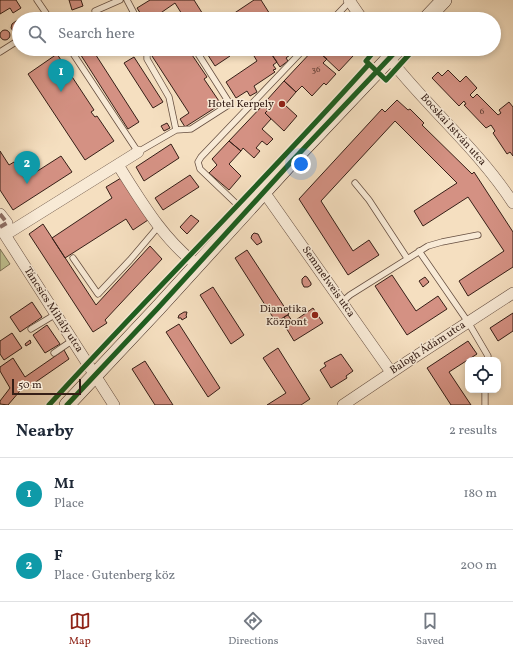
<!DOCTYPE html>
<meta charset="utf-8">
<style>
body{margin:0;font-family:Vollkorn,serif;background:#f6f6f7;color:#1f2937}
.controls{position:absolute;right:12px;bottom:12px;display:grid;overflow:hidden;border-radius:8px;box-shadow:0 2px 6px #0003}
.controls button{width:36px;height:36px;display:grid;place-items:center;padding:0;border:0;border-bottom:1px solid #e0e1e3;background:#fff;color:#1f2937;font:20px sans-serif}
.scale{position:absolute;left:12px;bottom:10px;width:69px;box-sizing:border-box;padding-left:4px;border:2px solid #361f17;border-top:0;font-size:11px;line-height:14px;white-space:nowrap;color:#361f17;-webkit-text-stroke:3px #f8ead6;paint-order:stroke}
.you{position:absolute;left:301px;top:164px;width:14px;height:14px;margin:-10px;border:3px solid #fff;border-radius:50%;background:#1a73e8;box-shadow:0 0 0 6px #1a73e833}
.badge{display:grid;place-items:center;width:26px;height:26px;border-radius:50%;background:#8f2418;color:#fff;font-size:13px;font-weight:700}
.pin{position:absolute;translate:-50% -33px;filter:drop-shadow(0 1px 2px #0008)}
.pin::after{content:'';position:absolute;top:21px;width:14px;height:12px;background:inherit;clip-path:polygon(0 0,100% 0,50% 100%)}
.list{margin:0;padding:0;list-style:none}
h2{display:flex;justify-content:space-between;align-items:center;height:52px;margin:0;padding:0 16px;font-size:17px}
h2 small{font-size:13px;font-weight:400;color:#747a83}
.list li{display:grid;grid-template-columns:26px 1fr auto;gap:12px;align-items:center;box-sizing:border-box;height:72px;padding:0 16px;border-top:1px solid #e0e1e3}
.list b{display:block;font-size:15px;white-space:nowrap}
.list p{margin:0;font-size:13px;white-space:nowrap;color:#747a83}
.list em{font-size:13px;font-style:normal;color:#747a83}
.icon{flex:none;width:22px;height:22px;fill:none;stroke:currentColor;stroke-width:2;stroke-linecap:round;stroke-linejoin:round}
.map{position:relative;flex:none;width:513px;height:405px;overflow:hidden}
.search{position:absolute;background:#fff;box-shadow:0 2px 6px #0003;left:12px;right:12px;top:12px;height:44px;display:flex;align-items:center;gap:10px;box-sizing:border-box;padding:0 14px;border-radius:22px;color:#747a83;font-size:15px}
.sheet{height:196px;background:#fff}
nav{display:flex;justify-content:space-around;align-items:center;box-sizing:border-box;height:56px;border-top:1px solid #e0e1e3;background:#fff;font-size:11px;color:#747a83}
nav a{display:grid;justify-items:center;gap:2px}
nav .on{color:#8f2418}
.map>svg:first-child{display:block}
.green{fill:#c0c190;stroke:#7b7054}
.building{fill:#d49183;stroke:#361f17}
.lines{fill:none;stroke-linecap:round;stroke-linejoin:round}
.lane-casing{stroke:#664f41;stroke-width:7}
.street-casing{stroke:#664f41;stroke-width:12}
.secondary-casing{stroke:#361f17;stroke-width:16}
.lane{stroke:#f8ead6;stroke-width:5.5}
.street{stroke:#f8ead6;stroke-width:11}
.secondary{stroke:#f8ead6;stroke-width:15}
.quiet{stroke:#8d6e63;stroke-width:4;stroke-dasharray:8 4;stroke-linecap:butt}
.cycleway-casing{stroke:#f8ead6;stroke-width:8}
.cycleway{stroke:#1b5e20;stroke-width:5}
.poi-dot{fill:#8f2418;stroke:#f8ead6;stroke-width:1.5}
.labels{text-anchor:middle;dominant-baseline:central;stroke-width:3;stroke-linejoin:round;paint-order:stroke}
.number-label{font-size:9px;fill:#5e3c32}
.poi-label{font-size:11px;fill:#361f17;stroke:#f8ead6;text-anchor:end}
.street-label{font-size:11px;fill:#361f17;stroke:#f8ead6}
</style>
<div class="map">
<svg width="513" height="405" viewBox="0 0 513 405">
<rect width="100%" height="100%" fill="#f5dfc0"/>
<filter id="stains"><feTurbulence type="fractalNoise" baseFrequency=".005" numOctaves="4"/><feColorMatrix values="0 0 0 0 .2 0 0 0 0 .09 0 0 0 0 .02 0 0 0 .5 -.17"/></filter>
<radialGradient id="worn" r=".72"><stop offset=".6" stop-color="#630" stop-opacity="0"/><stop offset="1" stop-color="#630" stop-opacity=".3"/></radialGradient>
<path class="green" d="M0,249L10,264L0,271Z"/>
<path class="building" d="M0,0H16L21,8L13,13L10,8L0,14Z
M69,0H81L83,6L72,10Z
M150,0H194L206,19H185L175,3L152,19H144L137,8Z
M254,0H261L273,19H237L233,14Z
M108,14L112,19H100Z
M16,21L19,22V31L16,32L13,31L11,28L12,24Z
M0 35a5 5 0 1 1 10 0a5 5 0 1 1-10 0Z
M41,49H53L45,55Z
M77,49H92L139,122L128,129Z
M117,49H128L120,54Z
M163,49H188L207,77L204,79L221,104L185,127L180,119L189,113L152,56Z
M204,49H226L230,56L215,66Z
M265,49H268L277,62L273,65L276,69L273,70L275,72L254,86L257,92L250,96L247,91L236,98L226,82L257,61L254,56Z
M268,49H298L286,58L288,61L280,67Z
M314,49H324L320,53L327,59L323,63L336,74L326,85L324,83L312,96L302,86L296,92L284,81Z
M324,49H345L353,56L339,71L320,53Z
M57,54L94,110L91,112L95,117L97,116L114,141L85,160L28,74Z
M134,57L163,102L153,108L124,63Z
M448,70L460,82L466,76L477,88L470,95L473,98L477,94L498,115L501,113L499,110L509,102L513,107V156L510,152L507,154L493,133L495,131L491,125L486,128L464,105L466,104L464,101L459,106L432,78L438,72L442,76Z
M284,81L296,92L285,105L297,116L284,131L265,113L273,105L267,100Z
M397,100L408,110L410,109L424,123L422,125L472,174L474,172L513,232V267L468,296L459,281L504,251L468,197L423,226L414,211L457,183L395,121L321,201L353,251L369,240L379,255L348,275L299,199L382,109L385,112Z
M263,105L268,110L265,113L271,119L262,129L273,139L267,145L262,141L256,148L260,151L254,158L243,148L241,151L229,141Z
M167,123L170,128L164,131L161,126Z
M229,141L241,151L229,164L241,176L229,190L209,173L217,165L212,159Z
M171,144L179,158L144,181L136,167Z
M0,151L9,165L14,162L25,179L61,156L72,172L13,210L0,190Z
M190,175L199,187L163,210L155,198Z
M121,178L148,220L133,230L126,219L65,258L52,238L112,198L106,187Z
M191,215L199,221L187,234L180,227Z
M43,224L96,305L150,246L162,259L105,320L107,323L93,332L29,234Z
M254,233L258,234L262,242L257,245L251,238L252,235Z
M247,250L289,314L276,322L235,258Z
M392,275L416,311L438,296L447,309L407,335L375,286Z
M305,276L307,277L311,283V285L308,287H304L302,283V279Z
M425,277L429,282L423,287L419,281Z
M213,287L244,335L231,344L200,295Z
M32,302L42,317L20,332L10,317Z
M313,308L323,323L294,341L285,326L288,324L284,317L288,315L293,322Z
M184,312H187L186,316L187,317L182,320L181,318H178L179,315Z
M513,313V331L498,341L490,328Z
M179,324L220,388L208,397L166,332Z
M47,325L60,344L45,353L33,335Z
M12,333L22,348L4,360L0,354V341Z
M30,340L31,343L26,346L25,344Z
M468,341L477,354L449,372L471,405H451L427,368Z
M278,348L310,399L301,405H267L286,393L263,358Z
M64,350L69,359L27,388L25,385L8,405L0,404V401L10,388L0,371V367L13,358L25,377Z
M341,354L353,371L346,376L347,378L331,388L320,370L326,366L324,363Z
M145,361L173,405H155L132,369Z"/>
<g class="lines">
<defs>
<path id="lane" d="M37,0L50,19
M127,0L137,19
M95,11L120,0
M333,19L350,1
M70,49L138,152L176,130L191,129L230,104L195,49
M147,49V59L169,97L176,130
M0,52L19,40
M355,183L369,200L407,258
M245,212L200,169L198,162L201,157L304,49
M419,251L468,322L488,356L487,360
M73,258L98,294L130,260L158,227
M342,302L350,295L428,246L442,242L478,235
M31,329L56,314
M54,353L73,340
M485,390V405"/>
<path id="street" d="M349,0L362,19
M382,49C422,103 476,146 513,203
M118,165C141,201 162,238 197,265
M264,192L391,372
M0,214L7,223L0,227
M114,405L5,235L138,152
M343,405L407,362L513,293"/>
<path id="secondary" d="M426,19L444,0
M67,405L158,308L292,161L398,49"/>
</defs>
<use href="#lane" class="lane-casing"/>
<use href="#street" class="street-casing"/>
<use href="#secondary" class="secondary-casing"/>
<use href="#lane" class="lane"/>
<use href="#street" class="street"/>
<use href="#secondary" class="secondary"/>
<path class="quiet" d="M0,214L7,223L0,227"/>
<defs>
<path id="cycleway" d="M376,49L366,61L386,80L414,49
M49,405C154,290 265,180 369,64
M67,405L158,308L292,161L398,49"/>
</defs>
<use href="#cycleway" class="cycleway-casing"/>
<use href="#cycleway" class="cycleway"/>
</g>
<g class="poi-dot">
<circle cx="282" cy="104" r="4"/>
<circle cx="315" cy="315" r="4"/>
</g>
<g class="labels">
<g class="number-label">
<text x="316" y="69">36</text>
<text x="482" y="111">6</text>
</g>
<g class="poi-label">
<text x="274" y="104">Hotel Kerpely</text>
<text x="307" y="309">Dianetika<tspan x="307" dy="13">Központ</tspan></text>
</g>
<g class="street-label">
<text transform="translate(453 130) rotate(48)">Bocskai István utca</text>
<text transform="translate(328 282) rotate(55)">Semmelweis utca</text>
<text transform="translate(53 310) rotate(57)">Táncsics Mihály utca</text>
<text transform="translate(428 348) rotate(-33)">Balogh Ádám utca</text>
</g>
</g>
<rect width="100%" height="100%" filter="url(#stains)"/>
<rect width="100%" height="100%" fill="url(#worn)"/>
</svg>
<div class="controls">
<button><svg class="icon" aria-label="locate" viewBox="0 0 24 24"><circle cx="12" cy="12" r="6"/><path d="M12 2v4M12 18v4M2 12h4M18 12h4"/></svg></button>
</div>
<div class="scale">50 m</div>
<div class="you"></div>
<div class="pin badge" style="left:61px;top:92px;background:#0f9aa8">1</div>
<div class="pin badge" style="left:27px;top:184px;background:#0f9aa8">2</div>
<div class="search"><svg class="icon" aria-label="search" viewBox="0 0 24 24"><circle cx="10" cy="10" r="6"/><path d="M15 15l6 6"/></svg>Search here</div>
</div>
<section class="sheet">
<h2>Nearby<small>2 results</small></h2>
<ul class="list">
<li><span class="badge" style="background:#0f9aa8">1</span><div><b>M1</b><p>Place</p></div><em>180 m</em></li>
<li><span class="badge" style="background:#0f9aa8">2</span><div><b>F</b><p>Place · Gutenberg köz</p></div><em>200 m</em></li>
</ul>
</section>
<nav>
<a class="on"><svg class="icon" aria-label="map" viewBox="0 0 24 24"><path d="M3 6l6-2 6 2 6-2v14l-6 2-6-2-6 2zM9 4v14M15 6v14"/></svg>Map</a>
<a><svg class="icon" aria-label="directions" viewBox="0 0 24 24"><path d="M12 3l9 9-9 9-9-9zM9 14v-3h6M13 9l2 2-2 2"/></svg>Directions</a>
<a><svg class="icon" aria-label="saved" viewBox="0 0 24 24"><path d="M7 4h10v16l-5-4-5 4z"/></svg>Saved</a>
</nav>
